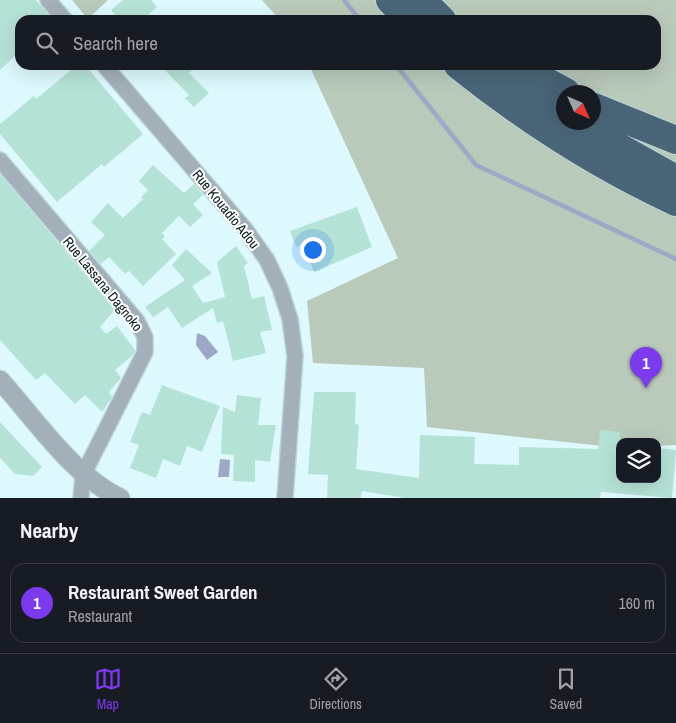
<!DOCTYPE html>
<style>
body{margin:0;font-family:"Archivo Narrow",sans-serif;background:#20242c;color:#f1f3f6}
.controls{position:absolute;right:15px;bottom:15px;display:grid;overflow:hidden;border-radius:10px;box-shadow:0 5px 20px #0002}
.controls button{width:45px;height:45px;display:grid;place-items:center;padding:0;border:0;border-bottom:1px solid #363941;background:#171b24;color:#f1f3f6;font:25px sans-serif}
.compass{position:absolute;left:556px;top:85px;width:45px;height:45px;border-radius:50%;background:#171b24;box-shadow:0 5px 20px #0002;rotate:135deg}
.you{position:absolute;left:312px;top:249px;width:18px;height:18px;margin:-12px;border:4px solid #fff;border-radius:50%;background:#1a73e8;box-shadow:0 0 0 8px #1a73e833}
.badge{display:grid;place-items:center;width:32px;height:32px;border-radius:50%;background:#7c3aed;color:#fff;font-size:16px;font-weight:700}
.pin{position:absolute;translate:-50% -41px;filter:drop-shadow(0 1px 2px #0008)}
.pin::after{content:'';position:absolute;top:26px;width:18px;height:15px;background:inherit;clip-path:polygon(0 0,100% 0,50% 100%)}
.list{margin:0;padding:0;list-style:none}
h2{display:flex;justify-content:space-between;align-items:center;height:65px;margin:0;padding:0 20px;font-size:21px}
h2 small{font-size:16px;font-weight:400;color:#9ea1a6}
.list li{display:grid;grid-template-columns:32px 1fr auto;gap:15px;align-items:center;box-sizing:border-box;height:80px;margin:0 10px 10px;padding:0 10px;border:1px solid #363941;border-radius:15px}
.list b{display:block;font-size:19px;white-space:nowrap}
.list p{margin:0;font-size:16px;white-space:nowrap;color:#9ea1a6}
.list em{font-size:16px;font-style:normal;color:#9ea1a6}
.icon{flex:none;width:28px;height:28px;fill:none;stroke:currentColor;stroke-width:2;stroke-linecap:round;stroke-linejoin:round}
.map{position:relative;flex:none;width:676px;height:498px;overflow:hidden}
.search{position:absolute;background:#171b24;box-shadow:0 5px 20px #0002;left:15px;right:15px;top:15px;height:55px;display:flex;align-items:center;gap:12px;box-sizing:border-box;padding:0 18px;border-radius:15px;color:#9ea1a6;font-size:19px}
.sheet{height:155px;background:#171b24}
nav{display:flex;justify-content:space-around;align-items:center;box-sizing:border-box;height:70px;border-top:1px solid #363941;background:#171b24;font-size:14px;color:#9ea1a6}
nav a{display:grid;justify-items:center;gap:2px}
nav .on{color:#7c3aed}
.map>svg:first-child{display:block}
.green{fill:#b9cabb}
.water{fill:#9ca8c5}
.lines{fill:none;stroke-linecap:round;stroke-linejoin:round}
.stream{stroke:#9ca8c5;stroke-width:4.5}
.building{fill:#b5e2d7}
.minor-casing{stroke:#bbd5d9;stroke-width:18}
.tertiary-casing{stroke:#bbd5d9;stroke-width:21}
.motorway-casing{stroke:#bbd5d9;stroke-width:30}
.minor{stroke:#a3b0b9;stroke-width:15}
.tertiary{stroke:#a3b0b9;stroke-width:19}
.motorway{stroke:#496577;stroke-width:28}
.labels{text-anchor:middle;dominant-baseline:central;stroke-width:4;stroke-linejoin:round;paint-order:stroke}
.street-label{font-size:14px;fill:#06181a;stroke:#fff}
</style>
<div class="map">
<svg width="676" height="498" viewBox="0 0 676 498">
<rect width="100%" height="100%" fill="#ddf9fd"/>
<path class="green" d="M72,0H108L88,19Z
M262,0H380L401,20H280Z
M436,0H676V131L594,98V92H582L529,65H656V20H462Z
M309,65H448L600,177L676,216V445L657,446V442H620L612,447L427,427L424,368L313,363L307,301L398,258Z
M594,122L676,148V167Z"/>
<path class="water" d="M197,333L205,336L218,352L207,360L196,345Z
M220,459L230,460L229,477H218Z"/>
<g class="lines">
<path class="stream" d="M344,0L360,20
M396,65L476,165L676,259"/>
</g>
<path class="building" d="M0,0H36L53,20H20V51L0,70Z
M123,0H151L157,7L142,20H120L111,10Z
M77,65H85L143,134L104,167L102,164L57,202L0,134V124L34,96L36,99Z
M160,65H197L189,73L209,93L194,107L185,98L189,95Z
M153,165L184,193L194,184L203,195L193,204L203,215L190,227L179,216L162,233L165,237L162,239L176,254L143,286L129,271L125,274L109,257L101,264L89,251L105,235L91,222L108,203L123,218L143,199L141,197L148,190L139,181Z
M0,174L115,310L100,327L106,334L117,326L135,350L133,355L115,370L121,378L109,392L112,397L102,412L85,395L75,404L45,373L36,380L0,340Z
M357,207L372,247L314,272L303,244L296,247L290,231Z
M236,246L248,263L244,266L252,299L264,296L272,330L260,332L266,353L233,361L223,321L217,323L213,308L182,328L168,307L153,317L145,307L185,280L172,265L186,249L212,273L192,286L203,303L225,297L217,262Z
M162,385L220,406L202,452L187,446L180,466L163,459L156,478L130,468L139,445L130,442L142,412L150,415Z
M314,392H356L355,424L359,425L356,469L419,478L420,435L475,437L474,464L519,465V447L598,449L600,430L620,432V479H657V448L676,450L672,498L601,492L600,498H405L362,491L361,498H327L328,475L308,474Z
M237,395L261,398L258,425H276L270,462L255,460V482L233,481L234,455L221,454L223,407L235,412Z
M0,422L42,467L33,476L15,474L0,458Z"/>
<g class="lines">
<defs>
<path id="minor" d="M48,0L65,20
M104,65L245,229L267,260L280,288L290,319L295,356L285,498
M0,160L137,321L145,337V352L83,475L81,498"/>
<path id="tertiary" d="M0,380C35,419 73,476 120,498"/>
<path id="motorway" d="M390,0L410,20
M422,0L442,20
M458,65C525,119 598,166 676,202
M516,65L566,92
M500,75L564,117
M594,107L676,140
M574,122L676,179"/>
</defs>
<use href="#minor" class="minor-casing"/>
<use href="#tertiary" class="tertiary-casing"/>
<use href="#motorway" class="motorway-casing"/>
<use href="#minor" class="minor"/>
<use href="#tertiary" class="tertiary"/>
<use href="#motorway" class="motorway"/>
</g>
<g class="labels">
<g class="street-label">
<text transform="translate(226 209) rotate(51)">Rue Kouadio Adou</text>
<text transform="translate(103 284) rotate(51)">Rue Lassana Dagnoko</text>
</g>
</g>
</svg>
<div class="controls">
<button><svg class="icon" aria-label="layers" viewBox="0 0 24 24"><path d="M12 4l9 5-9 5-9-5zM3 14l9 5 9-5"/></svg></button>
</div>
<svg class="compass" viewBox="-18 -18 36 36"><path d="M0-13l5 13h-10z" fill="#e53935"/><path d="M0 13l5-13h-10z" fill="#9ea1a6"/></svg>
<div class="you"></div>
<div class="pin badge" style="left:646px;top:388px">1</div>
<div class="search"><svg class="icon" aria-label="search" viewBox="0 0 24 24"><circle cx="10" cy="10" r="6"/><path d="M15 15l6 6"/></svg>Search here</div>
</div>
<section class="sheet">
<h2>Nearby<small></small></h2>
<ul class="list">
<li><span class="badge">1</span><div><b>Restaurant Sweet Garden</b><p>Restaurant</p></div><em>160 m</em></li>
</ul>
</section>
<nav>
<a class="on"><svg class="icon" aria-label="map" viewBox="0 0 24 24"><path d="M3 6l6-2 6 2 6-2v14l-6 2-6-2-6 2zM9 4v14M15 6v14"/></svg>Map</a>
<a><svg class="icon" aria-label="directions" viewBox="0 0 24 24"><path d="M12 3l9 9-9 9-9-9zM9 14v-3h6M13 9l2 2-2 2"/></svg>Directions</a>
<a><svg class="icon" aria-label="saved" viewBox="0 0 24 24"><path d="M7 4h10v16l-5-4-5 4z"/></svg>Saved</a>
</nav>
